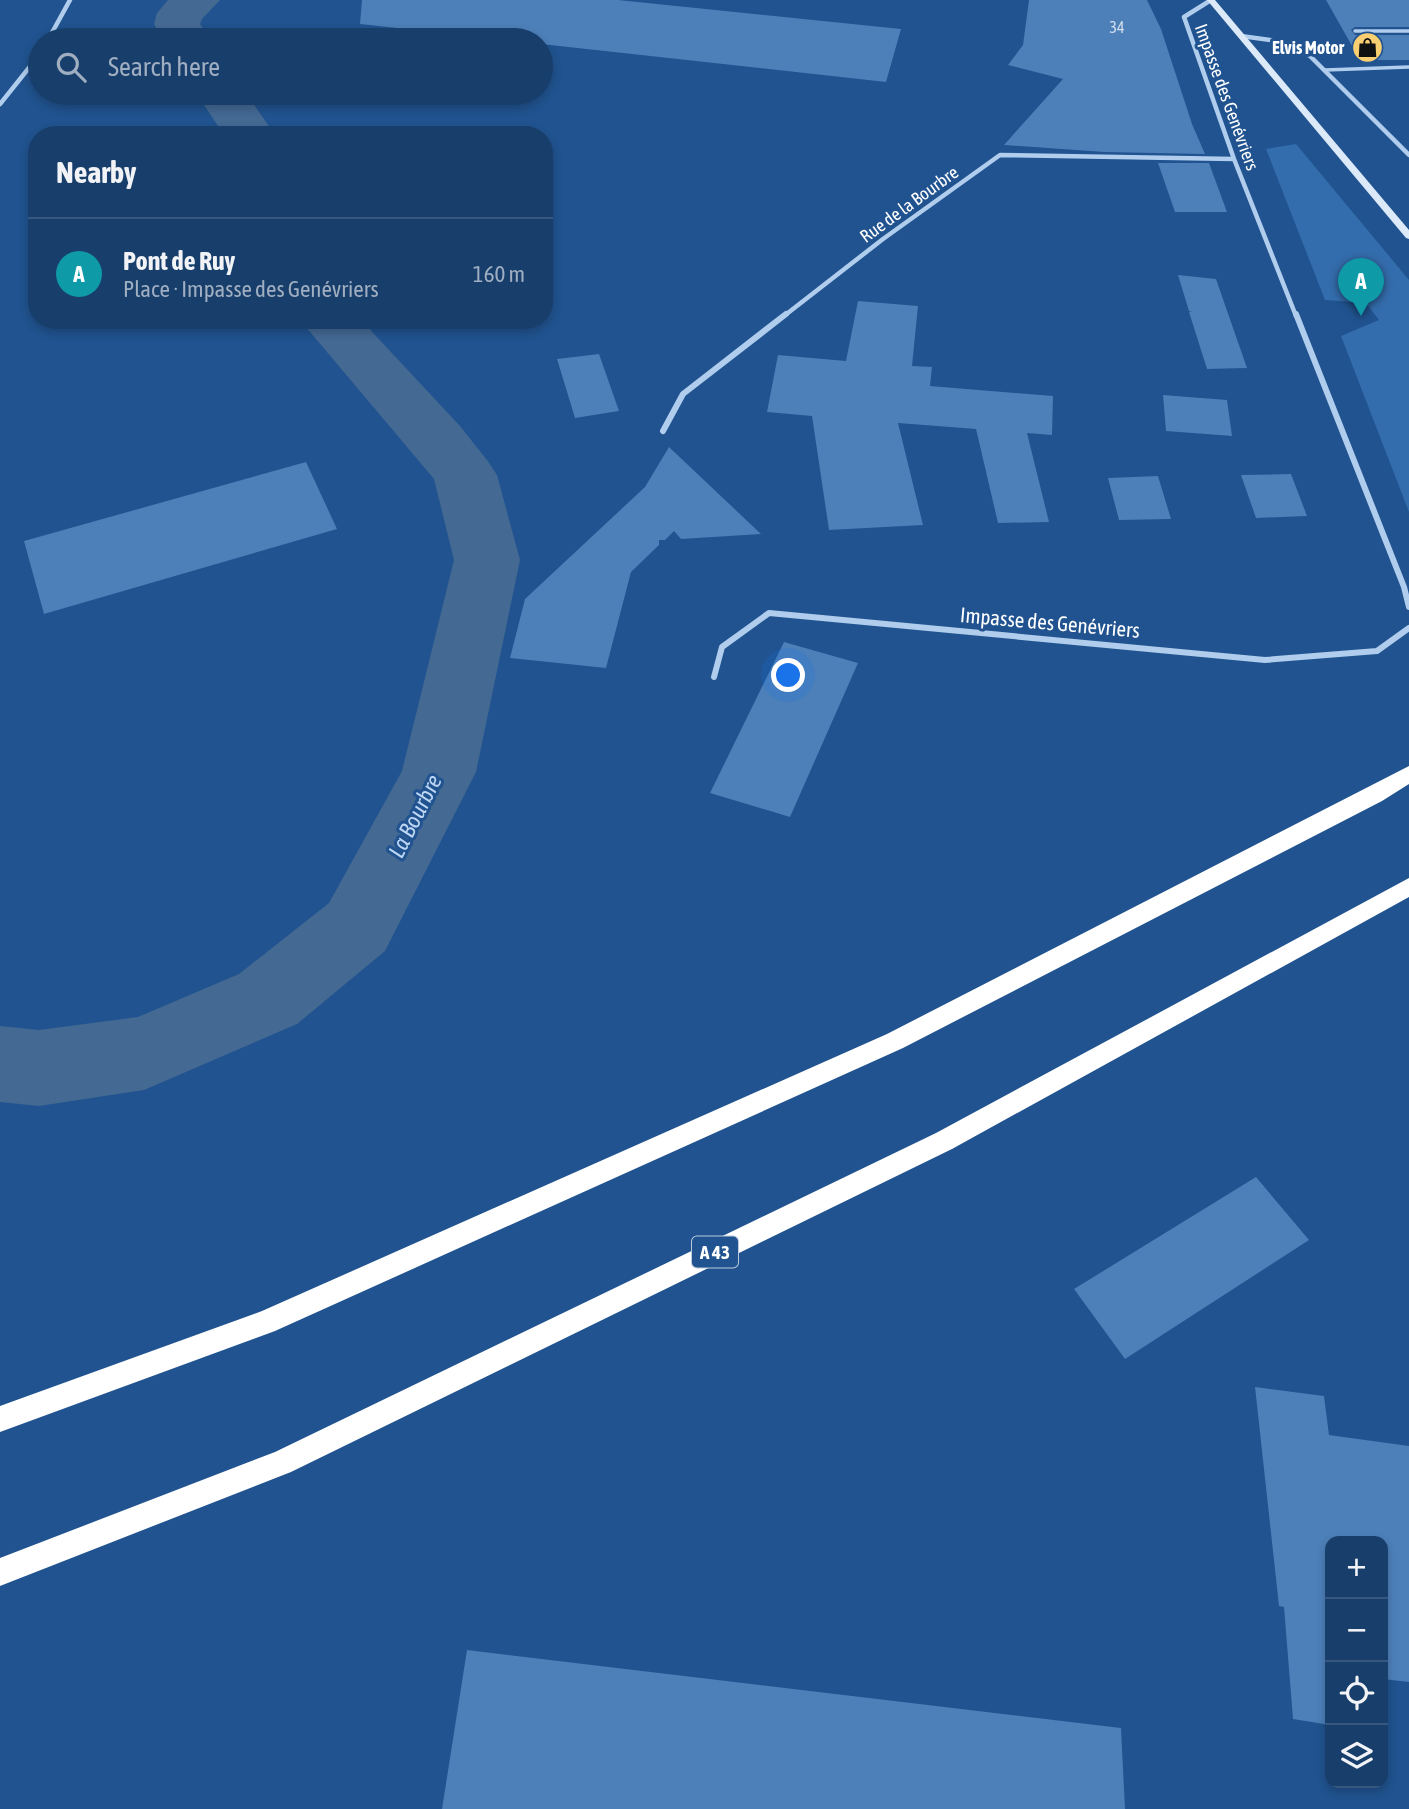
<!DOCTYPE html>
<meta charset="utf-8">
<style>
body{margin:0;font-family:"Asap Condensed",sans-serif;background:#214571;color:#f1f3f6}
.controls{position:absolute;right:21px;bottom:21px;display:grid;overflow:hidden;border-radius:14px;box-shadow:0 4px 10px #0003}
.controls button{width:63px;height:63px;display:grid;place-items:center;padding:0;border:0;border-bottom:2px solid #36577e;background:#183e6b;color:#f1f3f6;font:35px sans-serif}
.you{position:absolute;left:789px;top:676px;width:24px;height:24px;margin:-18px;border:5px solid #fff;border-radius:50%;background:#1a73e8;box-shadow:0 0 0 10px #1a73e833}
.badge{display:grid;place-items:center;width:46px;height:46px;border-radius:50%;background:#facf71;color:#fff;font-size:23px;font-weight:700}
.pin{position:absolute;translate:-50% -58px;filter:drop-shadow(0 2px 4px #0008)}
.pin::after{content:'';position:absolute;top:37px;width:24px;height:21px;background:inherit;clip-path:polygon(0 0,100% 0,50% 100%)}
.list{margin:0;padding:0;list-style:none}
h2{display:flex;justify-content:space-between;align-items:center;height:91px;margin:0;padding:0 28px;font-size:30px}
h2 small{font-size:23px;font-weight:400;color:#9faec1}
.list li{display:grid;grid-template-columns:46px 1fr auto;gap:21px;align-items:center;box-sizing:border-box;height:112px;padding:0 28px;border-top:2px solid #36577e}
.list b{display:block;font-size:26px;white-space:nowrap}
.list p{margin:0;font-size:23px;white-space:nowrap;color:#9faec1}
.list em{font-size:23px;font-style:normal;color:#9faec1}
.icon{flex:none;width:38px;height:38px;fill:none;stroke:currentColor;stroke-width:2;stroke-linecap:round;stroke-linejoin:round}
.map{position:relative;flex:none;width:1409px;height:1809px;overflow:hidden}
.search{position:absolute;background:#183e6b;box-shadow:0 4px 10px #0003;left:28px;top:28px;width:525px;height:77px;display:flex;align-items:center;gap:18px;box-sizing:border-box;padding:0 24px;border-radius:38px;color:#9faec1;font-size:26px}
.panel{position:absolute;background:#183e6b;box-shadow:0 4px 10px #0003;left:28px;top:126px;width:525px;height:203px;border-radius:28px}
.map>svg:first-child{display:block}
.green{fill:#346dad}
.lines{fill:none;stroke-linecap:round;stroke-linejoin:round}
.river{fill:#446993;fill-rule:evenodd}
.building{fill:#4d7fb8}
.lane{stroke:#b0cded;stroke-width:3.5}
.street-far1{stroke:#b0cded;stroke-width:4.5}
.street{stroke:#b0cded;stroke-width:6}
.secondary{fill:#dce9f9;fill-rule:evenodd}
.highway{fill:#fff;fill-rule:evenodd}
.labels{text-anchor:middle;dominant-baseline:central;stroke-width:6;stroke-linejoin:round;paint-order:stroke}
.far-number-label{font-size:16px;fill:#d2dfed}
.far-poi-label{font-size:18px;font-weight:bold;fill:#fff;stroke:#20538f;text-anchor:end}
.far-street-label{font-size:18px;fill:#fff;stroke:#20538f}
.shield{fill:#20538f;stroke:#bccbdd;stroke-width:2}
.shield-label{font-size:19px;font-weight:bold;fill:#fff}
.street-label{font-size:21px;fill:#fff;stroke:#20538f}
.water-label{font-size:23px;font-style:italic;fill:#bcd6f3;stroke:#20538f}
</style>
<div class="map">
<svg width="1409" height="1809" viewBox="0 0 1409 1809">
<rect width="100%" height="100%" fill="#20538f"/>
<path class="green" d="M1296,144L1409,280V512L1341,336L1379,320L1366,303L1325,300L1266,149Z"/>
<g class="lines">
<path class="river" d="M168,0H220L202,19L200,24L210,40H162L154,24L157,13Z
M196,93H246L275,135H224Z
M300,320H361L460,426L487,460L497,475L520,560L476,772L385,951L297,1024L144,1090L39,1106L0,1102V1026L39,1030L138,1017L239,974L329,903L402,771L454,560L434,479Z"/>
</g>
<path class="building" d="M362,0H618L901,29L886,82L541,44V40H508L360,24Z
M1029,0H1147L1161,29L1192,124L1205,154L1104,152L1004,145L1063,79L1008,65L1023,45Z
M1326,0H1409V27H1355L1351,30L1355,35H1409V60H1360Z
M1158,163H1209L1227,212H1175Z
M1178,275L1216,279L1247,368L1207,369L1189,312L1192,311H1189Z
M858,301L918,306L912,366L932,367L930,386L1053,396L1052,435L1027,433L1049,522L998,523L976,429L898,423L923,525L829,530L812,416L767,412L778,355L846,361Z
M599,354L619,411L575,418L557,359Z
M1163,395L1227,400L1232,436L1166,431Z
M669,447L761,534L681,539L674,531L665,540H659V545L631,572L606,668L510,658L525,599L645,487Z
M306,462L337,529L44,614L24,541Z
M1291,474L1307,516L1256,518L1241,475Z
M1158,476L1171,519L1119,520L1108,478Z
M784,642L858,663L790,817L710,793Z
M1256,1177L1309,1240L1125,1359L1074,1289Z
M1255,1387L1324,1396L1329,1435L1409,1446V1682L1383,1679V1541H1330V1725L1293,1719L1284,1607L1279,1606Z
M467,1650L1121,1728L1125,1809H442Z"/>
<g class="lines">
<path class="lane" d="M1355,31H1409
M1325,70L1409,67"/>
<path class="street-far1" d="M1211,0L1184,17L1234,159L1296,316
M1241,36L1277,41L1310,56L1409,155
M48,40L70,0
M0,104L40,54
M784,316L883,239L1000,155L1234,159"/>
<path class="street" d="M1296,314L1404,587L1409,607
M663,431L683,394L786,314
M714,677L722,647L769,613L1265,660L1377,651L1409,628"/>
<path class="secondary" d="M1207,0H1215L1409,230V239L1406,238Z"/>
<path class="highway" d="M1409,766V784L1382,801L903,1048L275,1331L0,1432V1406L262,1311L887,1034Z
M1409,878V897L952,1149L291,1472L0,1586V1558L275,1452L936,1133Z"/>
</g>
<defs>
<symbol id="shop-disc" viewBox="-11 -11 22 22"><circle r="9.5" fill="#facf71" stroke="#20538f"/><path d="M-5-2.5h2.3a2.7 3.5 0 0 1 5.4 0H5L5.5 6h-11ZM-1.5-2.5h3a1.5 2.3 0 0 0-3 0Z" fill="#111"/></symbol>
</defs>
<g fill-rule="evenodd">
<use href="#shop-disc" x="1350" y="30" width="35" height="35"/>
</g>
<g class="labels">
<g class="far-number-label">
<text x="1117" y="27">34</text>
</g>
<g class="far-poi-label">
<text x="1344" y="47">Elvis Motor</text>
</g>
<g class="far-street-label">
<text transform="translate(1227 97) rotate(70)">Impasse des Genévriers</text>
<text transform="translate(909 204) rotate(-36)">Rue de la Bourbre</text>
</g>
<rect class="shield" x="692" y="1236.5" width="46" height="31" rx="5"/>
<g class="shield-label">
<text x="715" y="1252">A 43</text>
</g>
<g class="street-label">
<text transform="translate(1050 622) rotate(5)">Impasse des Genévriers</text>
</g>
<g class="water-label">
<text transform="translate(415 816) rotate(-63)">La Bourbre</text>
</g>
</g>
</svg>
<div class="controls">
<button>+</button>
<button>−</button>
<button><svg class="icon" aria-label="locate" viewBox="0 0 24 24"><circle cx="12" cy="12" r="6"/><path d="M12 2v4M12 18v4M2 12h4M18 12h4"/></svg></button>
<button><svg class="icon" aria-label="layers" viewBox="0 0 24 24"><path d="M12 4l9 5-9 5-9-5zM3 14l9 5 9-5"/></svg></button>
</div>
<div class="you"></div>
<div class="pin badge" style="left:1361px;top:316px;background:#0f9aa8">A</div>
<div class="search"><svg class="icon" aria-label="search" viewBox="0 0 24 24"><circle cx="10" cy="10" r="6"/><path d="M15 15l6 6"/></svg>Search here</div>
<section class="panel">
<h2>Nearby<small></small></h2>
<ul class="list">
<li><span class="badge" style="background:#0f9aa8">A</span><div><b>Pont de Ruy</b><p>Place · Impasse des Genévriers</p></div><em>160 m</em></li>
</ul>
</section>
</div>
